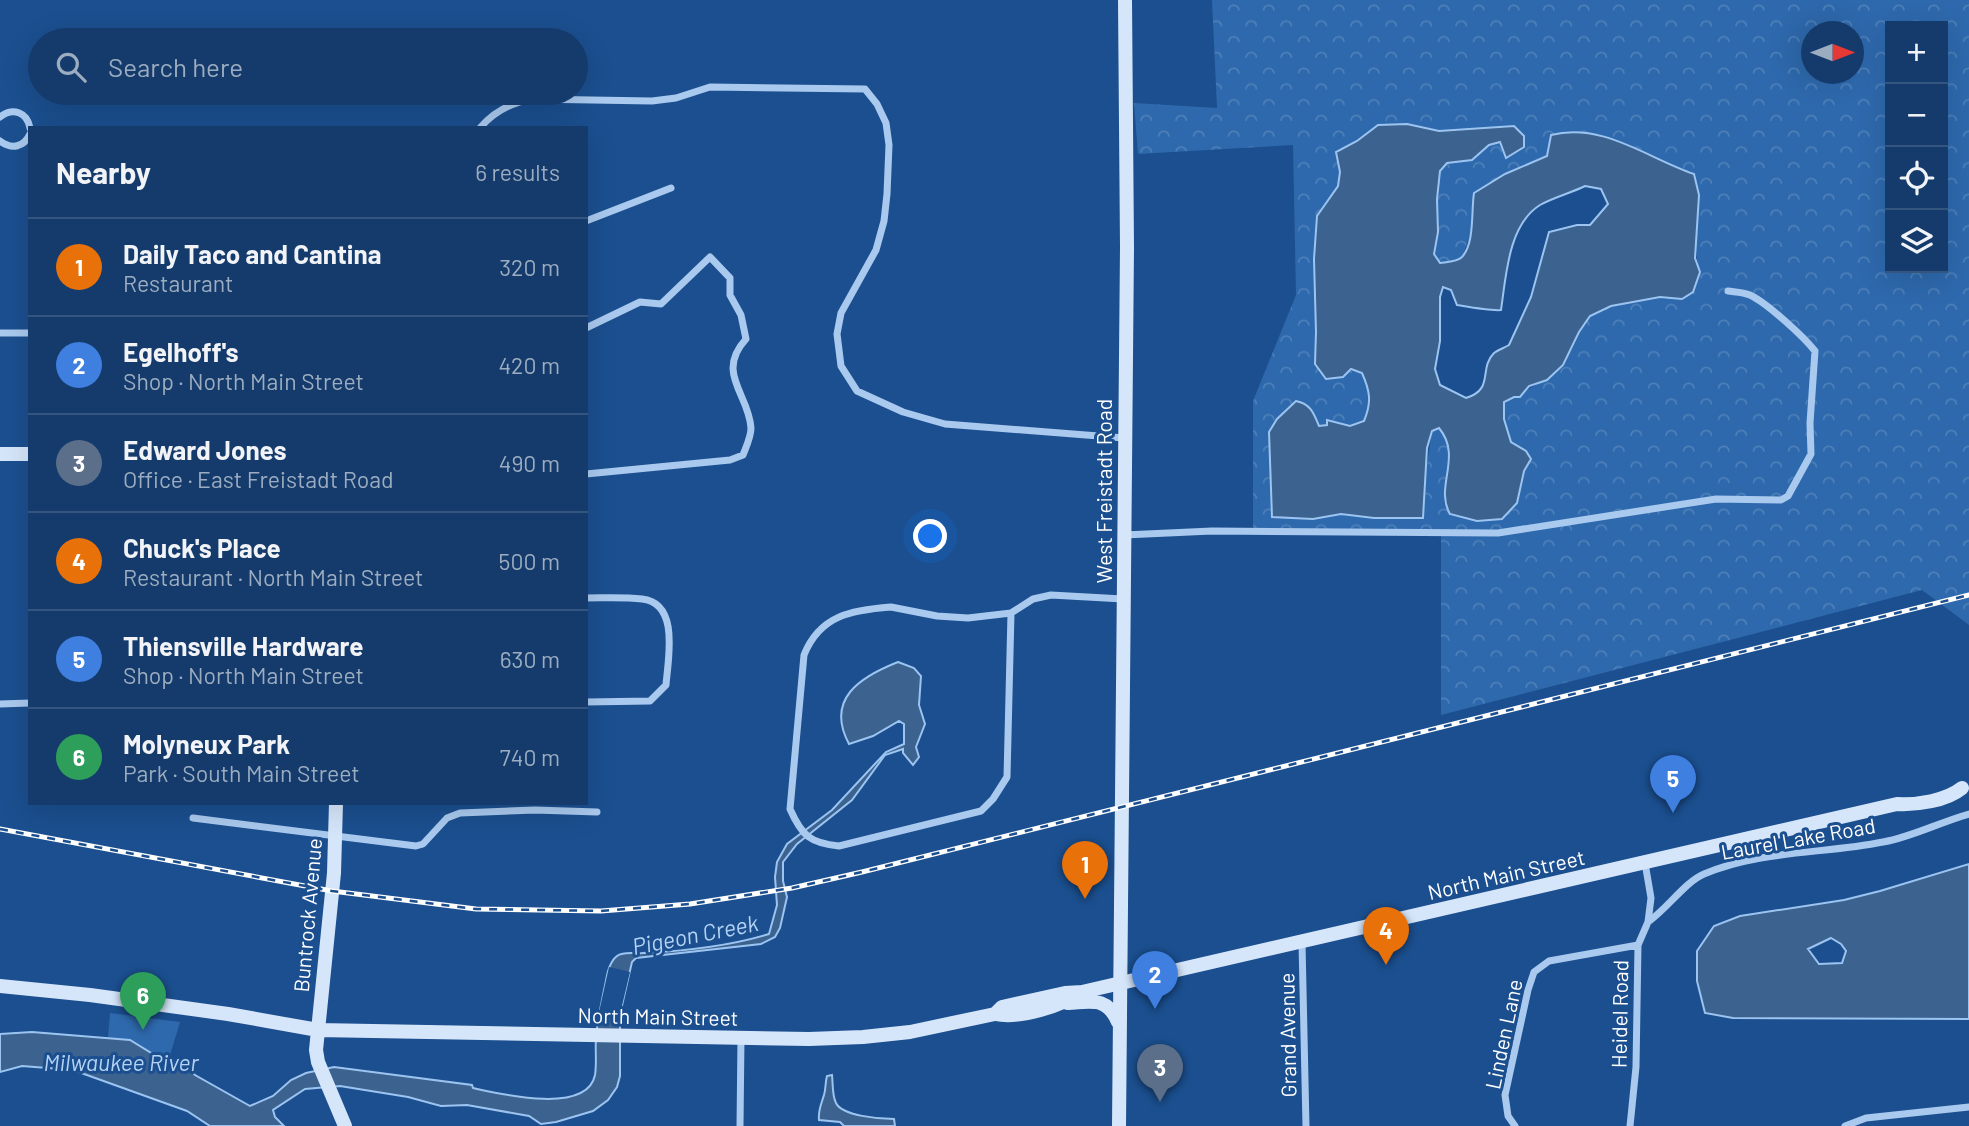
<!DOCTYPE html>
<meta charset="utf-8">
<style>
body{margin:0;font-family:Barlow,sans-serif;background:#214673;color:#f1f3f6}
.controls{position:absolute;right:21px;top:21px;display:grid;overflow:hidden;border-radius:0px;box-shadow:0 7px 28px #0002}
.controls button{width:63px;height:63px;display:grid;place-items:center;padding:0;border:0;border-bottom:2px solid #33557e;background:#143b6b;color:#f1f3f6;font:35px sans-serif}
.compass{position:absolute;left:1801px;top:21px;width:63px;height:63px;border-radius:50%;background:#143b6b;box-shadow:0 7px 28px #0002;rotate:90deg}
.you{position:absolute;left:931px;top:537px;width:24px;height:24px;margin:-18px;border:5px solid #fff;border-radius:50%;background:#1a73e8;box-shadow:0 0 0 10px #1a73e833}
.badge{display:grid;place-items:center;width:46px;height:46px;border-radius:50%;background:#90b9f0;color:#fff;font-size:23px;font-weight:700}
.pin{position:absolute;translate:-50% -58px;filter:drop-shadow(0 2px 4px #0008)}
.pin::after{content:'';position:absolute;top:37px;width:24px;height:21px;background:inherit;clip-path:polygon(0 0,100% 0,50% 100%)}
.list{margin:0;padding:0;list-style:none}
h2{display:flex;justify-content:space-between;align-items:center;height:91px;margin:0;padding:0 28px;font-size:30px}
h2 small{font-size:23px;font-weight:400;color:#9dadc1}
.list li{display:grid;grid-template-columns:46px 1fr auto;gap:21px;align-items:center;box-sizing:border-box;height:98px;padding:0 28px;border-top:2px solid #33557e}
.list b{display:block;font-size:26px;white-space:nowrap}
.list p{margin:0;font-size:23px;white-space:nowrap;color:#9dadc1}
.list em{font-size:23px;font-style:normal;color:#9dadc1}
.icon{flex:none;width:38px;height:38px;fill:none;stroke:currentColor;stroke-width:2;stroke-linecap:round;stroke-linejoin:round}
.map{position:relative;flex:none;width:1969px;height:1126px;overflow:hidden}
.search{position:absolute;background:#143b6b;box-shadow:0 7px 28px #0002;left:28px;top:28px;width:560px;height:77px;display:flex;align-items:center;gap:18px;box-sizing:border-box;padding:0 24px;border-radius:38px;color:#9dadc1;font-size:26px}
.panel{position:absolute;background:#143b6b;box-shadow:0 7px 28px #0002;left:28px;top:126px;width:560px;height:679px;border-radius:0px}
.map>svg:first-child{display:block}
.green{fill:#2e69ad}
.forest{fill:url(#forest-crowns);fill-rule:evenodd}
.water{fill:#3c6290;stroke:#9cc4f0;stroke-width:2;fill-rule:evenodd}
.pier{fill:#1b4f8f}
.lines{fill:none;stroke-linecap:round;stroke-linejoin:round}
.street{stroke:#a9c9ee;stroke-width:7}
.secondary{stroke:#d6e6fa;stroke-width:14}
.rail-casing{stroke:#fff;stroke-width:5}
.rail{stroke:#1b4f8f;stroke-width:2.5;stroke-dasharray:8;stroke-linecap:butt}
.labels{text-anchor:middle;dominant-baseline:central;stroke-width:6;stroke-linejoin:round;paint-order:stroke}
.street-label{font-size:21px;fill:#fff;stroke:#1b4f8f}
.water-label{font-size:23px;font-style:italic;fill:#b5d3f5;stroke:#1b4f8f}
</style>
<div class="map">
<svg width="1969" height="1126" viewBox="0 0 1969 1126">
<defs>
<pattern id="forest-crowns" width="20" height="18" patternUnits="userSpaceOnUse" patternTransform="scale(1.75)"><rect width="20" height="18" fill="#2e69ad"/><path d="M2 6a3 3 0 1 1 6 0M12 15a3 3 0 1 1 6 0" fill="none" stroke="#4d80b9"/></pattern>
</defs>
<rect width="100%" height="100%" fill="#1b4f8f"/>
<path class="green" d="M110,1013L180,1022L168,1062L143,1049L135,1042L108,1038Z"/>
<path class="forest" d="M1212,0H1969V625L1922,590L1441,715V532H1253V401L1296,295L1293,145L1138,154L1134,103L1217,108ZM1890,26H1943V268H1890ZM1812,32H1854V74H1812ZM1407,124L1439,131L1514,126L1507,157L1500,142L1489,145L1472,160L1446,163L1440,171L1437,199L1438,232L1434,254L1440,263L1456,260L1462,257L1472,230L1474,193L1505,174L1547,156L1548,147L1565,132C1585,133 1606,135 1624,143C1648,153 1670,166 1694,174C1703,207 1690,242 1700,272L1697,280L1682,299C1658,297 1607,298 1589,318C1580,327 1578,340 1571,351C1566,360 1557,368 1550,376C1542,385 1532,383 1520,397H1514L1504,402V419L1511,442L1526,451L1531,459L1524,471L1517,503L1444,504C1447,478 1456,450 1439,428L1432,431L1425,477L1406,519L1341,514L1313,519L1272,517V501L1314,413L1319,426L1328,425L1327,421L1350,426L1364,421C1373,401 1371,393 1362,373L1315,364L1316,332L1314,259L1317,216L1338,186L1340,172L1357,141L1378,125Z"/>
<path class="water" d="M1407,124L1439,131L1514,126L1524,136V147L1506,158L1500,142L1489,145L1472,160L1447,163L1440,171L1437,199L1438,232L1434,254L1440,263C1446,262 1457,262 1462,257C1475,243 1471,211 1474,193L1505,174L1547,156L1551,135C1603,122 1647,158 1694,174L1699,195L1695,258L1700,272L1693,292L1682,299L1660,297L1611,306L1590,316L1579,332L1563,365L1547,380L1529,386L1520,397H1514L1504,402V419L1511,442L1526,451L1531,459L1524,471L1517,503L1502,519L1477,521L1450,514C1434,487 1463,457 1439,428L1432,431L1427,448L1423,518H1374L1341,514L1313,519L1272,517L1269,432L1277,419L1296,401C1311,404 1314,414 1319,426L1327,425V420L1350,426L1364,421C1372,402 1370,391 1362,373L1351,369L1343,377L1326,379L1315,364L1316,332L1314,259L1317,216L1338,186L1340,172L1336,152L1357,141L1378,125ZM1585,186L1601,189L1608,204L1590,225H1577L1549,232L1531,297L1509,345C1504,348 1498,350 1494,353C1478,369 1495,389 1466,398L1440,385L1435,369L1440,341V297L1443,287L1451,290L1457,305C1469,307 1490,311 1501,310C1506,277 1508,225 1540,205C1554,197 1571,193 1585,186Z
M898,662L914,668L921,676L919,705L925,724L916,747L919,757L913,765L903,753V749L885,755L852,800L797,844L783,862V881L787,897L780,928L775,937L761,944L636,958L632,962L620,1014V1076L617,1087L608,1100L593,1111L556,1122L541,1124L529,1116L467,1105L441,1106L408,1097L340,1086L305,1089L273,1110L275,1117L284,1126H210L187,1111L73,1070L22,1066L0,1072V1034L32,1032L130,1040L166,1062L187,1066L195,1075L250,1106L273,1096L291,1080L306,1073L334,1067L472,1085L473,1088C500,1094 587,1115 595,1075C597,1063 595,1050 596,1038C597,1022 601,1006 604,990C607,979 607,964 617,956C624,951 634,954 643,953C684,951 730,946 769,934L777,905L775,877L777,862L787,844L832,810L886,752L904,744V724L899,721L873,736L849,744C825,699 860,677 898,662Z
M1969,864V1019L1733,1018L1705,1013L1697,981V951L1714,926L1740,916L1844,900L1880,891ZM1831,938L1841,944L1846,951L1842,963L1819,964L1808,949Z
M832,1075C833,1083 832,1096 836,1103C842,1116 880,1119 894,1119L895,1126H844L840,1122L819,1120C818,1110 821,1105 824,1095C826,1089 825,1083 827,1076Z"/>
<path class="pier" d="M609,967L630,972L620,1014L599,1012Z"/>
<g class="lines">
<path class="street" d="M0,117C13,107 27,112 30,128
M480,128C494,111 511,103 531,99L652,101L676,98L710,87L865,89L877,104L886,123L889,145L887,194L884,221L876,250L841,313L837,334L841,366L857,391L903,412L945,424L1124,438
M0,141C12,150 24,147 30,134
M586,221L671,188
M586,328L640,302L661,304L710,257L730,278V295L741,315L746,339C715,373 749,394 751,428C751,437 746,447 743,455L730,460L586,474
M0,333H30
M1124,535L1212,531L1498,533L1716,499L1781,500L1788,496L1811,454L1810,423L1815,351C1803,336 1767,303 1750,295C1743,292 1735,292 1728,291
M586,598C605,598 624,597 642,599C680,603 668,659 666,685L650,701L586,702
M891,607L937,616L968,618L1011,613L1007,777L993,799L981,811L839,846C810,843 802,836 790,809L804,655C820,615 852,610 891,607Z
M1011,613L1033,599L1051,595L1123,599
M0,704L30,703
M193,818L416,846L423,844L447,818L460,813L535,810L597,812
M1648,922C1667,909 1685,882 1704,874C1760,850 1824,854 1883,842C1912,837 1940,822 1969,814
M1302,943L1306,1126
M740,1126L741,1038
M1515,1126L1508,1116L1505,1095L1528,990L1534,972L1549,961L1638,945
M1630,1126L1636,1067L1638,945L1648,922L1651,898L1645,863
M1845,1126L1866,1118L1969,1107"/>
<path class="secondary" d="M0,454H30
M336,803L334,873L316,1050L318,1062L345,1126
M0,986L90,995L228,1014L318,1030L809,1039L863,1037L910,1032L995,1014C1021,1019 1061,1006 1082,992
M1068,1003C1091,1002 1107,996 1118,1022
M995,1014L1002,1007L1065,993L1082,992L1897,804C1917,805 1946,801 1962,788
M1119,1126L1127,247L1125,0"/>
<defs>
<path id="rail" d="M0,829L332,891L476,909L601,911L690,904L792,888L862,872L1969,595"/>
</defs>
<use href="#rail" class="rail-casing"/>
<use href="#rail" class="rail"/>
</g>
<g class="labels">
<g class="street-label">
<text transform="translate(1103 491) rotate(-90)">West Freistadt Road</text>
<text transform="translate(1798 838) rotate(-10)">Laurel Lake Road</text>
<text transform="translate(1506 874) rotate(-13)">North Main Street</text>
<text transform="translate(307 915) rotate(-85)">Buntrock Avenue</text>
<text transform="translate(1619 1014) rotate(-89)">Heidel Road</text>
<text transform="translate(658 1016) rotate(1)">North Main Street</text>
<text transform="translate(1503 1034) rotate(-78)">Linden Lane</text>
<text transform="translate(1287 1035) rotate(-91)">Grand Avenue</text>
</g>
<g class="water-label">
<text transform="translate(695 934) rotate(-11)">Pigeon Creek</text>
<text x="121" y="1062">Milwaukee River</text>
</g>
</g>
</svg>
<div class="controls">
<button>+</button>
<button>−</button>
<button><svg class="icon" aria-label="locate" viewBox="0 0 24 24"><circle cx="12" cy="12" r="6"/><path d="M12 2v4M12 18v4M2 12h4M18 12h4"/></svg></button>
<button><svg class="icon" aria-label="layers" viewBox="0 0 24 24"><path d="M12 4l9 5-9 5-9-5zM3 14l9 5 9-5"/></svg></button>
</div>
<svg class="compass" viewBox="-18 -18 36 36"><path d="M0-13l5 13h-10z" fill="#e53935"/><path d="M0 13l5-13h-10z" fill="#9dadc1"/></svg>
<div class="you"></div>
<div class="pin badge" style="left:1085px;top:899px;background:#e8710a">1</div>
<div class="pin badge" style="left:1155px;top:1009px;background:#3f7fe0">2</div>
<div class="pin badge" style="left:1160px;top:1102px;background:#5c6f8a">3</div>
<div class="pin badge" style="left:1386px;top:965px;background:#e8710a">4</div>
<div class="pin badge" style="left:1673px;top:813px;background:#3f7fe0">5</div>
<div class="pin badge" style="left:143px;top:1030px;background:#2e9e5b">6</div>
<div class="search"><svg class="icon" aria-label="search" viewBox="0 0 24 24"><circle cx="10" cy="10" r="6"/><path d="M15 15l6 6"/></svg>Search here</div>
<section class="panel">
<h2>Nearby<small>6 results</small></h2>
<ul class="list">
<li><span class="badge" style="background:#e8710a">1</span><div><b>Daily Taco and Cantina</b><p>Restaurant</p></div><em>320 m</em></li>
<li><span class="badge" style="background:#3f7fe0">2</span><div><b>Egelhoff's</b><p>Shop · North Main Street</p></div><em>420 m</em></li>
<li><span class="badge" style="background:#5c6f8a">3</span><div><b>Edward Jones</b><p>Office · East Freistadt Road</p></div><em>490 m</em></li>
<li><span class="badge" style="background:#e8710a">4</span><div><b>Chuck's Place</b><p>Restaurant · North Main Street</p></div><em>500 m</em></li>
<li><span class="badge" style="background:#3f7fe0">5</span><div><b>Thiensville Hardware</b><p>Shop · North Main Street</p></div><em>630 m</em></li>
<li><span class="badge" style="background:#2e9e5b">6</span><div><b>Molyneux Park</b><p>Park · South Main Street</p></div><em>740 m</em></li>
</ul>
</section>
</div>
